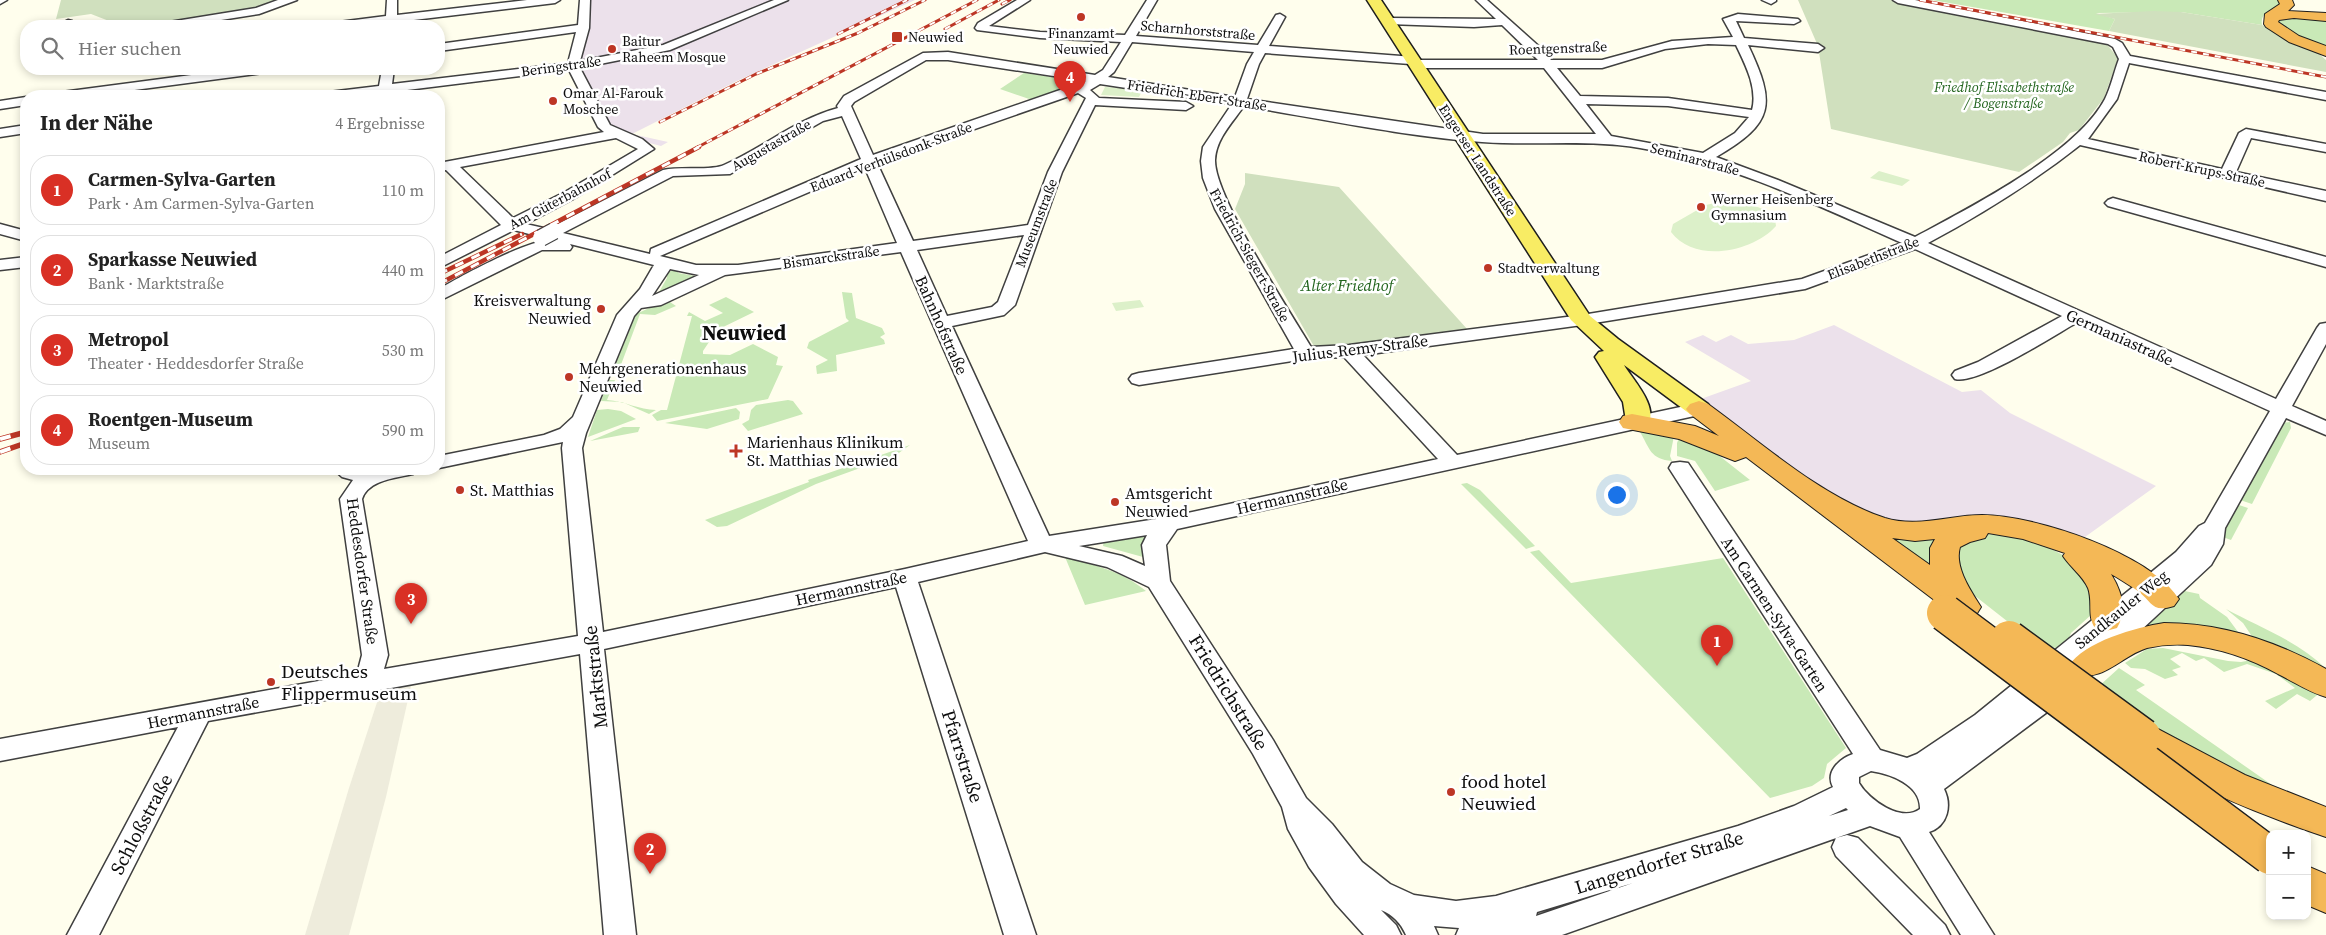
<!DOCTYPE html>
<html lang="de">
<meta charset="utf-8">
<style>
body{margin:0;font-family:"Source Serif 4",serif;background:#f2f2f2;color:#222}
.controls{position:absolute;right:15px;bottom:15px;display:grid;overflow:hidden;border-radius:10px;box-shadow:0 2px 8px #0003}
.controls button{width:45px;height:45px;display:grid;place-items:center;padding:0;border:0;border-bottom:1px solid #e0e0e0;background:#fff;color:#222;font:25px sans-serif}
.you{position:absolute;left:1616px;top:494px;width:18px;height:18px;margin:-12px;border:4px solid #fff;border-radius:50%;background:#1a73e8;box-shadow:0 0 0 8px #1a73e833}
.badge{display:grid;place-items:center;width:32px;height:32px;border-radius:50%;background:#d93025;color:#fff;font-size:16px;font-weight:700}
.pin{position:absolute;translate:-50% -41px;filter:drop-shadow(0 1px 2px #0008)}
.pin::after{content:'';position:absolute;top:26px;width:18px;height:15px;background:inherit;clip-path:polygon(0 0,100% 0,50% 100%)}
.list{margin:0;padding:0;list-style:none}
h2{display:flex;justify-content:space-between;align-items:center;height:65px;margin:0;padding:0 20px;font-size:21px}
h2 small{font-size:16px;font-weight:400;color:#767676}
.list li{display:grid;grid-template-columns:32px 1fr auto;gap:15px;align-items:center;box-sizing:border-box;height:70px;margin:0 10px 10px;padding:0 10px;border:1px solid #e0e0e0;border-radius:20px}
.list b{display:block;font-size:19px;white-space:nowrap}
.list p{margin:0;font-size:16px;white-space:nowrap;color:#767676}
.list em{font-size:16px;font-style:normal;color:#767676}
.icon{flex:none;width:28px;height:28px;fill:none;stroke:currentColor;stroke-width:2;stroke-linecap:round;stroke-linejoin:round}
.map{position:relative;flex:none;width:2326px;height:935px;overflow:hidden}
.search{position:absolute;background:#fff;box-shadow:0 2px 8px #0003;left:20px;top:20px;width:425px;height:55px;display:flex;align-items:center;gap:12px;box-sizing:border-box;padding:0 18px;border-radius:20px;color:#767676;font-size:19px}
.panel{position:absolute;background:#fff;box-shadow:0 2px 8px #0003;left:20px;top:90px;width:425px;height:385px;border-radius:20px}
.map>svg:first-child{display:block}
.industrial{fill:#ece1eb}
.green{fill:#c9e9b7}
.cemetery{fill:#d0e0be}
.pitch{fill:#dcf0c9}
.plaza{fill:#eeecdc}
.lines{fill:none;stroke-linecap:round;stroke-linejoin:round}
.minor-casing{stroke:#404040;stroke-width:3}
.major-casing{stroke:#1e1e1e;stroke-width:3}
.highway-casing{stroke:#1e1e1e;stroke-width:2}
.minor{fill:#fff;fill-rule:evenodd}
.major{fill:#f8ec64;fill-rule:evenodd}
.highway{fill:#f4b856;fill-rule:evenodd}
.rail-far2-casing{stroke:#bd3625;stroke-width:3}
.rail-far1-casing{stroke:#bd3625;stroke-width:4.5}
.rail-casing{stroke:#bd3625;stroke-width:5.5}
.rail-far2{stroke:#fff;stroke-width:2;stroke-dasharray:6;stroke-linecap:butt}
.rail-far1{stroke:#fff;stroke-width:3;stroke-dasharray:9;stroke-linecap:butt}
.rail{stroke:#fff;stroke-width:4;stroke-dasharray:11;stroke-linecap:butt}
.minor-bridge-casing{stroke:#404040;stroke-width:18;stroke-linecap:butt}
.highway-bridge-casing{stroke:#1e1e1e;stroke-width:39;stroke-linecap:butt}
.minor-bridge{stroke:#fff;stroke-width:16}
.highway-bridge{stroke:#f4b856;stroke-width:36}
.poi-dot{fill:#bd3625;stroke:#fff;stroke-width:2}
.labels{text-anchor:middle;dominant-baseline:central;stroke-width:5;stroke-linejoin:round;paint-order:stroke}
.far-street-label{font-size:14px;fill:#0d0d0d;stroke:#fff}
.far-poi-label{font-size:14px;fill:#0d0d0d;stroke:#fff;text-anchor:start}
.far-park-label{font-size:14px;font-style:italic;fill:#21641d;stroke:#fff}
.park-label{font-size:16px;font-style:italic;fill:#21641d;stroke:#fff}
.poi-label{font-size:16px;fill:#0d0d0d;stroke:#fff;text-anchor:start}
.street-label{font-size:16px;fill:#0d0d0d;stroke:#fff}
.near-poi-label{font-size:19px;fill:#0d0d0d;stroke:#fff;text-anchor:start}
.near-street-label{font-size:19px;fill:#0d0d0d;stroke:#fff}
.district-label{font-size:21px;font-weight:bold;fill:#0d0d0d;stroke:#fff}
</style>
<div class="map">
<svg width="2326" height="935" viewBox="0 0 2326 935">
<rect width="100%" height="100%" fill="#fffeed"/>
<path class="industrial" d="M585,0H915L737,81L632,134L668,142L661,146L615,134L573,66Z
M1834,325L1962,392L1981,390L2010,413L2156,486L2078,542L2053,533L1904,526L1851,509L1698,400L1751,381L1685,342L1703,335L1716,342L1731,335L1748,344L1794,340Z"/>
<path class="green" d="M1932,0H2280L2279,7C2269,11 2260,13 2262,25L2181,12L2096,13L2115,19L2109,31Z
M2277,18H2326V49L2308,43L2277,24Z
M1024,73L1079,81V84L1035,101L1000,89Z
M674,270L679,271L678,273L701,277L658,294L667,278L666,273Z
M842,292L852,293L856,318L882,328L885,334L880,337L884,340L885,344L836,355L837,371L817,374L816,366L828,360L807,348L809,342L849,321L846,318Z
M726,297L754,312L717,330L703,351V354L730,355L753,344L778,357L776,365L783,366L768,399L657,421L652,415L661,410H667L692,316H687L689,312L705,321L723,313L709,305Z
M667,300L676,306L655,315L640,314L619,370H613L636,314Z
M609,380H615L607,400C625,401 639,410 656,410L649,414L622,402L601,401Z
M788,400L793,401L803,414L748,431L742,424L749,420L751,410L756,405Z
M736,408L740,412L739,419L707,429L665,423Z
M608,409L621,411L636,419L588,437L597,410Z
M2290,422L2291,428L2252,504L2240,500L2281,423Z
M623,427H640L638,432L590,441Z
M1646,431L1674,436L1670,456L1672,461C1650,459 1650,449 1640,432Z
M1681,433L1712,450L1750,480L1715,491L1695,461L1677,456V443Z
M910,445L896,455L816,484L727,526L717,527L705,520L809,482L808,480Z
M1467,483L1480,490L1535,546L1526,549L1461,484Z
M2236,504L2248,508L2231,540L2220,536Z
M1870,526L1939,534L1947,582Z
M1151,530L1143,557L1103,546L1104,540Z
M1983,534C2024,534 2063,549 2092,577L2091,615L2071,633L2068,641L2060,649L2035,643L1970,592L1957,575L1958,541Z
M1539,550L1571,583L1723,558L1846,748L1827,764L1824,778L1812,786L1770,798L1530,552Z
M1065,557C1094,565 1122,571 1146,591L1085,605Z
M2180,590L2199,594L2200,598L2227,617L2244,640L2137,631Z
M2226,609C2259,627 2300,642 2326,669L2257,644L2243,623Z
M2163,648L2228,661L2241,662L2257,659L2323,690L2310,701L2297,694L2276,709L2265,701L2295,688L2276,674L2247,664L2224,672L2204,658L2196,661L2182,653L2170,659L2181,667L2172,670L2178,675L2165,679L2145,669L2131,668L2125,663L2147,649Z
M2119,668L2145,685L2136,690L2272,785L2263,790L2198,758L2098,687Z"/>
<path class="cemetery" d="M61,0H284L256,10L157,26H122L91,14L56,19Z
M1798,0H1890L2105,42L2118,58L2104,98L2079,130L2070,133L2063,142L2019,172L1831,129L1818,46Z
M2153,11L2181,12L2262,25L2316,51L2326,60V72L2109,31L2115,19L2094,14Z
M1245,173L1339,187L1468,330L1315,348L1235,209L1245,184Z"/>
<path class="pitch" d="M1105,87L1143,89L1139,97L1101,95Z
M1879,171L1910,180L1902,186L1870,178Z
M1719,202C1734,202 1776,204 1776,226C1753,252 1695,264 1671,232L1673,224L1706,205Z
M1140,300L1144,307L1116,311L1112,303Z"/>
<path class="plaza" d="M414,673L386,797L349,935H305L349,788L385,678Z"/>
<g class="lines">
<defs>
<path id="minor" d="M0,0H7L0,4Z
M278,0H297L259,14L183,26H157L163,23L256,8Z
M387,0H397V15L527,0H560L555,3L397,22L396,26H386V23L358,26H325L331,23L386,16Z
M580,0H590L589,28L580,61L663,45L774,0H788L670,50L580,68L610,125L642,139L654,149L575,198L526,224L548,229L663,170C680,166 712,171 724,165C765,147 794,120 838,108L837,106L844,96L923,53L948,52L1095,75L1103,70L1121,42L1040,38L977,30L975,28L978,23L1017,0H1030L989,26L1040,32L1125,35L1147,0H1157L1136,36L1258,45L1276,15L1280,14L1285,17L1269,46L1414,57L1420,60H1538L1502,25L1474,27L1388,24L1382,21L1388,18L1496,19L1476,0H1487L1542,49L1551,60H1602L1672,41L1733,37L1723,19L1738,14L1798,19L1800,21L1794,24L1736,21L1744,38L1818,44L1824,48L1818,52L1748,45C1776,104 1775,123 1716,157L1778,180L1915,237C1969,208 2076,154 2105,99C2111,87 2114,72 2119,59L2113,47L2108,44L1898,3L1893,0H1915L2115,39L2122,43L2130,56L2326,92V100L2129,63L2117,99L2088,139L2222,169L2239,133L2246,129L2326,144V152L2251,138L2236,172L2326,191V201L2080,145C2032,183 1982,214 1928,243L2276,399L2317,328L2320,324L2326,323V344L2292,406L2326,421V435L2286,418L2225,528L2223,544L2211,565L2110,659L2101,662L2092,659L2088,653L2091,648L2051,682L2061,678L2070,681L2074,688L2070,695L1944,789C1952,805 1948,826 1929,832L1994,935H1961L1900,837L1870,826L1562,935H1456L1459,928L1434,926L1438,935H1406C1401,923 1393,915 1381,910L1396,925L1401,935H1364L1336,904L1309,867L1288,829L1282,807L1253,754L1149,587L1107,567L1045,552L918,582L1036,935H1004L896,587L604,649L636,935H604L580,654L208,721L99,935H67L178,727L0,761V739L357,674L362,655L340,499L353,480L342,477L333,469H416L413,474C396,478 368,480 362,499L388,655L384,669L578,636L562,448L563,442L439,468V456L544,435L560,429L573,417L617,315L640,289L654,265L570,244L572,247L570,250H542L439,301V289C461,276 529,239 552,240L514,230L439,268V257L501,225L446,170L439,171V163L604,132L598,127L569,70L391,92L390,96H378V94L323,96L329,92L379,86L382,69H394L392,84L568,63L576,32L439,51V44L578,25ZM1132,42L1254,52L1247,64L1235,97L1108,77L1114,72ZM1708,44L1736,45C1745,64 1758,88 1752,110L1668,98L1580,96L1557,68H1602L1665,49ZM1265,53L1410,64L1416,68H1544L1596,134H1483L1247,99L1259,64ZM926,60H948L1086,81L873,155L851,106L854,102ZM1100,84L1232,104L1203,147L1201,161L1203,178L1215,209L1294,349L1139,373L1132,375L1129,379L1132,383L1139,385L1305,359L1344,357L1438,459L1169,517L1049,536L952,326L1004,315L1015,305L1062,172L1095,105L1186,110L1193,106L1186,102L1099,98L1090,90ZM1078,93L1086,98L1048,172L1028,225L913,241L877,163ZM1586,104L1668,106L1749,117L1735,133L1703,153L1611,136ZM1244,106C1323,119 1402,136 1482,142C1535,146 1587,139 1640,148C1730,163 1819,206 1902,243L1802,279L1582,315L1349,345L1311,347C1289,310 1214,196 1215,160C1216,139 1232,123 1244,106ZM842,116L861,159L651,249L650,254L563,233L673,176L730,174L823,121ZM616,138L638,149L565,192L513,218L460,167ZM865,168L897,243L738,265H696L660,256ZM1024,235L998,302L992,307L947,316L917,250ZM1915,249L2062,316L1978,362L1955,371L1952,375L1955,379C1978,385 2053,336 2076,323L2270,411L2205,523L2199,526L2176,552L2143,579L1975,715L1917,754L1907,758L1880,750L1688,463L1680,462L1672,463L1669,468L1853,754C1839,759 1825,772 1833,787L1794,806L1738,826L1496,896L1456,901L1414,895L1390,884L1362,862L1332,824L1306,798L1273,740L1170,581L1166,545L1177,529L1699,415L1706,413L1709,409L1706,405L1699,403L1457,455L1363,355L1582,325L1805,289ZM901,252L1028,541L905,569L603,632L582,448L586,433L634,316L641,308L661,305L725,275ZM670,269L699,275L652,296ZM1147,535L1142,545L1145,566L1122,556L1079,546ZM1871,771C1891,774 1921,785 1920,809C1901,823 1869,800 1859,783V777ZM1846,808L1848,810L1829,816ZM1633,883L1536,916L1537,912Z
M1762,0H1776V1L1771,4Z
M68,20L72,21L74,26H64L62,23Z
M237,69H269L263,73L89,96H56L62,92Z
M26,97V105L0,109V101Z
M26,125V133L0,137V129Z
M2113,198L2326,257V267L2108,206L2105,203L2108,200Z
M0,224L26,231V241L0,234Z
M26,257V267L0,270V260Z
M1847,835L1858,838L1945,925L1950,935H1913L1836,856L1832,847L1836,838Z"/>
<path id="major" d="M1367,0H1381L1590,316L1618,339L1708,404L1711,409L1708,414L1699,416L1690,414L1624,365C1633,380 1660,408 1647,426L1638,428L1629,426L1626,421L1623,402L1595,357L1599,352L1604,351L1571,320Z"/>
<path id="highway" d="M2278,0H2292L2294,5L2288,11L2326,13V21L2294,18L2279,20L2278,22L2299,36L2326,46V56L2289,42L2266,27L2264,24L2265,14L2280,4Z
M1699,401L1708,404C1762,443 1821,497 1885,518C1918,528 1949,515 1982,515C2035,515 2151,554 2179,599L2174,606C2152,613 2153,603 2138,591C2129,585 2120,579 2111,574C2121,590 2128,610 2117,628L2106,631L2095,628C2087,616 2093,602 2088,588C2083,576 2070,567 2063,556L2065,553L2023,539L1988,533L1985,538L1970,542L1960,547C1954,567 1971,591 1981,607L1976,615L1965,618L1954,615L1746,457L1735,461L1679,439L1623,428L1619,422L1623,416L1632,414L1695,426L1719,436L1690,414L1686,409L1690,404ZM1892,538L1915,541L1935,539L1930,548V565Z
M2164,623C2221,623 2276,641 2326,669V697C2309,692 2294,682 2278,674C2251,659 2220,648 2188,645C2175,644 2160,645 2147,648C2121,656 2103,683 2074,674L2069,666C2083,642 2137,627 2164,623Z
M2143,724L2156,728L2245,775L2326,807V837C2284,823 2145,772 2125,737L2130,728Z
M2307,866L2326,874V913L2307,905Z"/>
</defs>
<use href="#minor" class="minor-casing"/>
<use href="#major" class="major-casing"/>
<use href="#highway" class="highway-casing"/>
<use href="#minor" class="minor"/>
<use href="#major" class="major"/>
<use href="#highway" class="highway"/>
<defs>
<path id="rail-far2" d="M1920,0L2326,77
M1002,4L1010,0
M945,29L999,0
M838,34L907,0
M660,122L756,74L858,33L925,0
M696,148L977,0"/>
<path id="rail-far1" d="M439,274L522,234
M439,284L699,147"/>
<path id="rail" d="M0,439L26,432
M0,452L26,443"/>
</defs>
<use href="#rail-far2" class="rail-far2-casing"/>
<use href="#rail-far1" class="rail-far1-casing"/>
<use href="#rail" class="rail-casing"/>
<use href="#rail-far2" class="rail-far2"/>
<use href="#rail-far1" class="rail-far1"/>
<use href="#rail" class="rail"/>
<defs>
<path id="minor-bridge" d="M541,238L554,231"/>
<path id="highway-bridge" d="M1945,613L2270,856
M2009,639L2143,737"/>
</defs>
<use href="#minor-bridge" class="minor-bridge-casing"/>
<use href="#highway-bridge" class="highway-bridge-casing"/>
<use href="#minor-bridge" class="minor-bridge"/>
<use href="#highway-bridge" class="highway-bridge"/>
</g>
<g class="poi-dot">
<circle cx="1081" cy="17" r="5"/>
<rect x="891" y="31" width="12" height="12" rx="2.5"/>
<circle cx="612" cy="49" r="5"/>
<circle cx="553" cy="101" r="5"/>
<circle cx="1701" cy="207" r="5"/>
<circle cx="1488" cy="268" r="5"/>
<circle cx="601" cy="309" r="5"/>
<circle cx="569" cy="377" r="5"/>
<path d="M733.5 443.5h5v5h5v5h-5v5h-5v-5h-5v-5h5z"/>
<circle cx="460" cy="490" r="5"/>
<circle cx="1115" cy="502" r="5"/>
<circle cx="271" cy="682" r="5"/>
<circle cx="1451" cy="792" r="5"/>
</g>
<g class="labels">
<g class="far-street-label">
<text transform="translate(1198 30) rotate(5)">Scharnhorststraße</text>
<text transform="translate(1558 48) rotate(-2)">Roentgenstraße</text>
<text transform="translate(561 66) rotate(-8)">Beringstraße</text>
<text transform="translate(1197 95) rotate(9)">Friedrich-Ebert-Straße</text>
<text transform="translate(771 145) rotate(-30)">Augustastraße</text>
<text transform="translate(891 157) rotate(-21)">Eduard-Verhülsdonk-Straße</text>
<text transform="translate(1695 159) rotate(15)">Seminarstraße</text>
<text transform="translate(1478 160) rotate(57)">Engerser Landstraße</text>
<text transform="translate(2202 169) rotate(12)">Robert-Krups-Straße</text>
<text transform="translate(560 199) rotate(-28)">Am Güterbahnhof</text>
<text transform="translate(1036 223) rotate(-69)">Museumstraße</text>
<text transform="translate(1250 255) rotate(61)">Friedrich-Siegert-Straße</text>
<text transform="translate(831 257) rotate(-8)">Bismarckstraße</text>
<text transform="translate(1873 258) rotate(-21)">Elisabethstraße</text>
</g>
<g class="far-poi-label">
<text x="1081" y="33" text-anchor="middle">Finanzamt<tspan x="1081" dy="16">Neuwied</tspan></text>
<text x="908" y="37">Neuwied</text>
<text x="622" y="41">Baitur<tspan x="622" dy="16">Raheem Mosque</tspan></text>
<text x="563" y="93">Omar Al-Farouk<tspan x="563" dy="16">Moschee</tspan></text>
<text x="1711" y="199">Werner Heisenberg<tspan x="1711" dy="16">Gymnasium</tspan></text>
<text x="1498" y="268">Stadtverwaltung</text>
</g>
<g class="far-park-label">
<text x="2004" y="87">Friedhof Elisabethstraße<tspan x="2004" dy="16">/ Bogenstraße</tspan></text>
</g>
<g class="park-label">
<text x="1347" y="285">Alter Friedhof</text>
</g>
<g class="poi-label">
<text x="591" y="300" text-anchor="end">Kreisverwaltung<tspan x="591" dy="18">Neuwied</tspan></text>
<text x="579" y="368">Mehrgenerationenhaus<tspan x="579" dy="18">Neuwied</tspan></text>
<text x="747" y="442">Marienhaus Klinikum<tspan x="747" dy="18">St. Matthias Neuwied</tspan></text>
<text x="470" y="490">St. Matthias</text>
<text x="1125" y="493">Amtsgericht<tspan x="1125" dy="18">Neuwied</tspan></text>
</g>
<g class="street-label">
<text transform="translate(942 325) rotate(66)">Bahnhofstraße</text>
<text transform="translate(2120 337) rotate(24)">Germaniastraße</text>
<text transform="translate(1360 348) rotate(-7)">Julius-Remy-Straße</text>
<text transform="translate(1292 496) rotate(-13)">Hermannstraße</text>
<text transform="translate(363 571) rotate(82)">Heddesdorfer Straße</text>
<text transform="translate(851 588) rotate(-12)">Hermannstraße</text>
<text transform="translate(2121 609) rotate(-39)">Sandkauler Weg</text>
<text transform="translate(1775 614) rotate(57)">Am Carmen-Sylva-Garten</text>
<text transform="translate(203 712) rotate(-11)">Hermannstraße</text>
</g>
<g class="near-poi-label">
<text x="281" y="671">Deutsches<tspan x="281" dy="22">Flippermuseum</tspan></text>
<text x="1461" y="781">food hotel<tspan x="1461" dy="22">Neuwied</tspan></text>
</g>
<g class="near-street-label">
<text transform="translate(595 677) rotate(-96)">Marktstraße</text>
<text transform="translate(1229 692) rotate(58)">Friedrichstraße</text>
<text transform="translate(963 756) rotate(72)">Pfarrstraße</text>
<text transform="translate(141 824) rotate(-62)">Schloßstraße</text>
<text transform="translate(1659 862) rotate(-17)">Langendorfer Straße</text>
</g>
<g class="district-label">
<text x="744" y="332">Neuwied</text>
</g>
</g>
</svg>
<div class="controls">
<button>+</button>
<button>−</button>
</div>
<div class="you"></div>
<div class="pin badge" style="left:1717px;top:666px">1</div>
<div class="pin badge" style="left:650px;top:874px">2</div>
<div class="pin badge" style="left:411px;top:624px">3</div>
<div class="pin badge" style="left:1070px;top:102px">4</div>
<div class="search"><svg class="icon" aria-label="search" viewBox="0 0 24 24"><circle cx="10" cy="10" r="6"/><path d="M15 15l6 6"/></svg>Hier suchen</div>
<section class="panel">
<h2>In der Nähe<small>4 Ergebnisse</small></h2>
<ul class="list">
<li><span class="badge">1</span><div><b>Carmen-Sylva-Garten</b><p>Park · Am Carmen-Sylva-Garten</p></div><em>110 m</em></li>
<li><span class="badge">2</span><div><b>Sparkasse Neuwied</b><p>Bank · Marktstraße</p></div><em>440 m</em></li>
<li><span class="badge">3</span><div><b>Metropol</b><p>Theater · Heddesdorfer Straße</p></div><em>530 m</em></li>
<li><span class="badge">4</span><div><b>Roentgen-Museum</b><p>Museum</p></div><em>590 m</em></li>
</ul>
</section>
</div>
